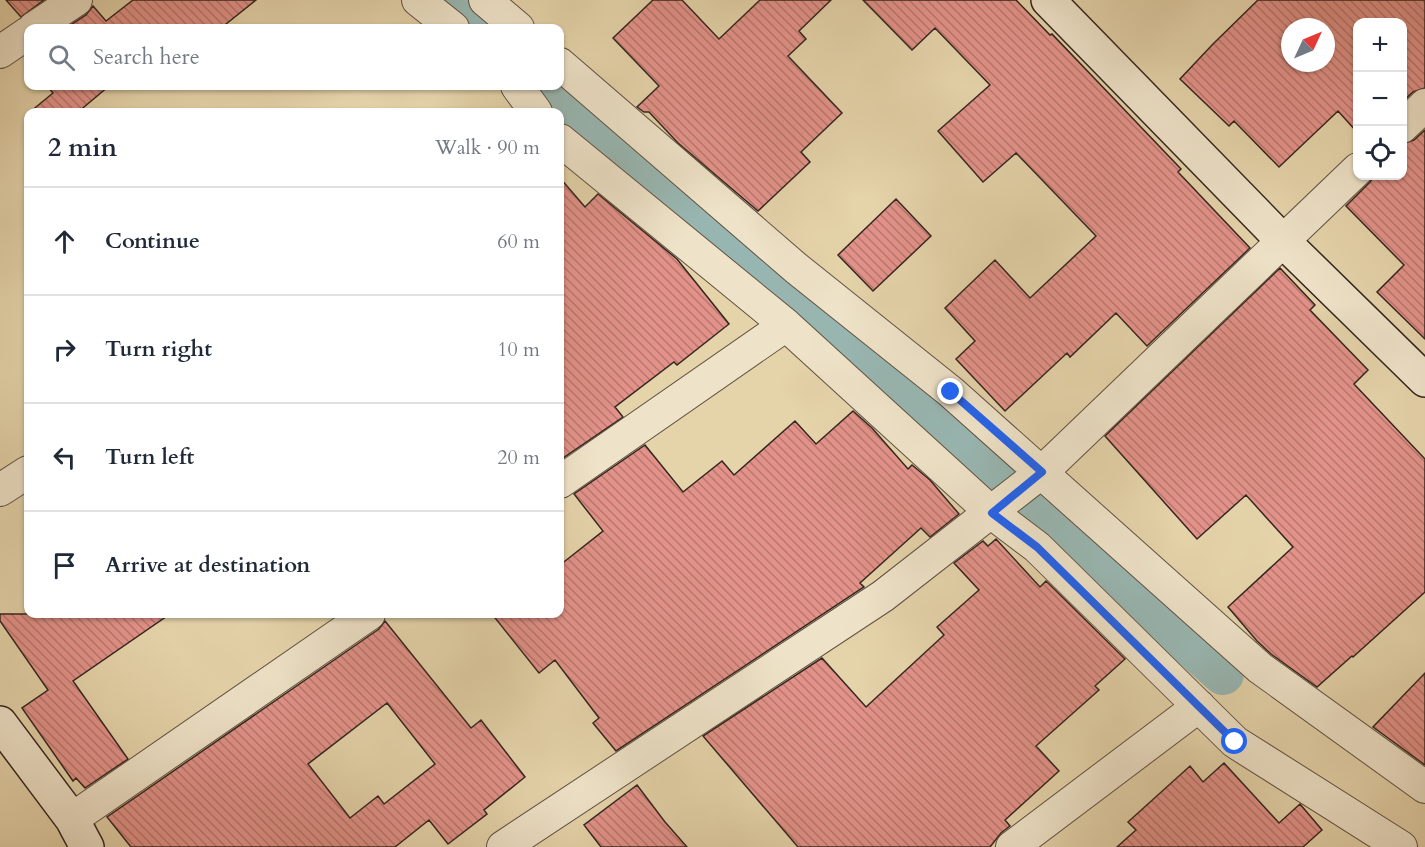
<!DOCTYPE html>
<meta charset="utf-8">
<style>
body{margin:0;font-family:Cardo,serif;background:#f2f2f3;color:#1f2937}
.controls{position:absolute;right:18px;top:18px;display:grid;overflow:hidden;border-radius:12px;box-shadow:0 2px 4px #0004}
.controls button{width:54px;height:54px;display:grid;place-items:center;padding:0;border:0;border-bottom:2px solid #e0e1e3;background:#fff;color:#1f2937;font:30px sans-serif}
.compass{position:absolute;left:1281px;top:18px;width:54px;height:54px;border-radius:50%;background:#fff;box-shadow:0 2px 4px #0004;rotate:46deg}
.stop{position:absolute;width:18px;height:18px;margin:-14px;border:4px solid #2563eb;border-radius:50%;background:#fff}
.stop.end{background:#2563eb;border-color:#fff;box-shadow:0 2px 6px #0008}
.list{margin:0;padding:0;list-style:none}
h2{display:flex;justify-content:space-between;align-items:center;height:78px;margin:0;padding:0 24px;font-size:26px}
h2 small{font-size:20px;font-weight:400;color:#747a83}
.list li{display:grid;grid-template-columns:39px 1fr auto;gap:18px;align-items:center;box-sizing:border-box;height:108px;padding:0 24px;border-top:2px solid #e0e1e3}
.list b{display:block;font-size:22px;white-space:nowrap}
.list em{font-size:20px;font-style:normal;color:#747a83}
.icon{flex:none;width:33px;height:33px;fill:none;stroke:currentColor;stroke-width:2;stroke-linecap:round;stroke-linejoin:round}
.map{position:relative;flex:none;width:1425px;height:847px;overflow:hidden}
.search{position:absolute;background:#fff;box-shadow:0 2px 4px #0004;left:24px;top:24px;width:540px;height:66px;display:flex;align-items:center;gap:15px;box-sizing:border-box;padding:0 21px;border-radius:12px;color:#747a83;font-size:22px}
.panel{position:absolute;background:#fff;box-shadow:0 2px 4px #0004;left:24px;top:108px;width:540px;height:510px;border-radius:12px}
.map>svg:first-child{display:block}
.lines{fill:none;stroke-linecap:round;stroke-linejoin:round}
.canal{stroke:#98b6b1;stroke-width:42}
.building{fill:url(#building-back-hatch);stroke:#342620;stroke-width:1.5;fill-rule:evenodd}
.street-casing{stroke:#605142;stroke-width:34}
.secondary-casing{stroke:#342620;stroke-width:36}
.street{stroke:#eee2c8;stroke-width:32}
.secondary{stroke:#eee2c8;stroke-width:33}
.route{stroke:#2563eb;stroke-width:8}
</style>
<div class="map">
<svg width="1425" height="847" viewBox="0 0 1425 847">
<defs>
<pattern id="building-back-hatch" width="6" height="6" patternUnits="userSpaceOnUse" patternTransform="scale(1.5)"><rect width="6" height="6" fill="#e39289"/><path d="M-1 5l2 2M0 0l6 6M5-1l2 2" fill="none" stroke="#b97770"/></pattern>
</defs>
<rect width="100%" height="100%" fill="#e5d3aa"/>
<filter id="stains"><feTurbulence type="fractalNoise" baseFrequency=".00333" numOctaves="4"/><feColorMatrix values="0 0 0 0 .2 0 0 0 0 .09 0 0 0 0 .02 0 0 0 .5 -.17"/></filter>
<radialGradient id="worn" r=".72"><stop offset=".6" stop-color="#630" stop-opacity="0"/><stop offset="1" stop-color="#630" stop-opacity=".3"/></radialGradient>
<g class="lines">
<path class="canal" d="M449,0L480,28
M541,86L580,121L946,431L1223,674"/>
</g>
<path class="building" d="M6,0H44L21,17Z
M133,0H256L221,28H66L86,15L93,6L106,21Z
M653,0H682L719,39L760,0H831L799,31L806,39L788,56L842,113L801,152L810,162L758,211L678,143L649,112H644L637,107L659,86L613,38Z
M863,0H1016L1050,35L1052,34L1181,169L1178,172L1250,248L1147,346L1116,313L1070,357L1067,353L1005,411L956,359L975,341L945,308L995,260L1030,298L1096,236L1016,153L983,182L938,131L990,85L935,28L912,50Z
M1258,0H1425V88L1413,92L1402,102V22H1358V133L1338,111L1279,167L1234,121L1229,126L1180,79L1213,44ZM1290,27H1326V63H1290Z
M47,86H109L78,112H30L53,93Z
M1425,130V339L1377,292L1404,265L1346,206L1370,182L1374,176H1402V144L1414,140Z
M560,178L585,207L598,194L677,259L729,324L677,365L674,362L615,407L623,417L560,460Z
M896,199L931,236L873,291L838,255Z
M1280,268L1315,305L1310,310L1368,370L1354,384L1425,459V592L1353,657L1352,656L1317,687L1271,654L1257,641L1228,607L1293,547L1246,495L1197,539L1105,436Z
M853,411L872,428L908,469L912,465L930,480L959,514L930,537L921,528L860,583L864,587L616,751L593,723L599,718L555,660L539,673L492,614H560V565L603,531L574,494L645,445L683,492L722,461L734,475L795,421L816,444Z
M996,539L1040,587L1046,581L1125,659L1095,686L1099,690L1036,746L1059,771L1005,820L1010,826L1001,833L990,847H798L703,736L822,658L866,707L944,635L937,627L979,590L954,563L983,541L988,546Z
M0,614H170L73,681L128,759L85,788L76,778L73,781L22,708L48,690L0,621Z
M385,621L471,728L481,720L525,777L484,810L487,814L448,844L429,820L395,847H131L107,817L379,629ZM387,703L435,764L384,804L378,796L350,818L308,764Z
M1425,673V765L1373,727Z
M1224,763L1279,823L1300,804L1322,830L1303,847H1117L1136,830L1128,822L1190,766L1203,782Z
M637,785L665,822L687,847H601L584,825Z"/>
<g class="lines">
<defs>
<path id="street" d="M418,0L453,28
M485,0L518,28
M34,28L76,0
M0,52L28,33
M560,64L796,268L951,392L1260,668L1425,787
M517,86L536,112
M1402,127L1425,105
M560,140L786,325L992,513L1037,547L1235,742L1401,847
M560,482L786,325
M0,490L28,472
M72,819L369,614
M503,847L883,596L1042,472L1358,169
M1012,847L1199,706"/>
<path id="secondary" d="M1048,0L1282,240L1425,380
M0,723L72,819L87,847"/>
</defs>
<use href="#street" class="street-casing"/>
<use href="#secondary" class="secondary-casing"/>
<use href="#street" class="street"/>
<use href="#secondary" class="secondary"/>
</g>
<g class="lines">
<path class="route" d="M951,392L1042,472L992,513L1037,547L1235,742"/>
</g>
<rect width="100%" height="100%" filter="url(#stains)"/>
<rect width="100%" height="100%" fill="url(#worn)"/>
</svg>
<div class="controls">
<button>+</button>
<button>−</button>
<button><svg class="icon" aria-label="locate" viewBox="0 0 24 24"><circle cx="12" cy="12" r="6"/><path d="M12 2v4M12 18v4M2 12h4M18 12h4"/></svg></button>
</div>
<svg class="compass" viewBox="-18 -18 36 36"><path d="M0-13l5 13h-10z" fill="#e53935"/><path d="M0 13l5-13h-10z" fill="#747a83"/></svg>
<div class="stop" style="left:1235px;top:742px"></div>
<div class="stop end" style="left:951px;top:392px"></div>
<div class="search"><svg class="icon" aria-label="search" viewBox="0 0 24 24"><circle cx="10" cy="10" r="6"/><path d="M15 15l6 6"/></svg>Search here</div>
<section class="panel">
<h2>2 min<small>Walk · 90 m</small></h2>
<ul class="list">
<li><svg class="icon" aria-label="ahead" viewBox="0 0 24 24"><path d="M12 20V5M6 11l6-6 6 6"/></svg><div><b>Continue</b></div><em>60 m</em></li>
<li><svg class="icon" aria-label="right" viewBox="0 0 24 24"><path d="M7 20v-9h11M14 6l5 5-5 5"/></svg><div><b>Turn right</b></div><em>10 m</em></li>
<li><svg class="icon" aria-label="left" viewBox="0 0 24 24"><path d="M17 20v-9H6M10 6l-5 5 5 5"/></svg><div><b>Turn left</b></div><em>20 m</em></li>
<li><svg class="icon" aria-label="arrive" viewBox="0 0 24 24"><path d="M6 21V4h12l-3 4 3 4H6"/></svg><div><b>Arrive at destination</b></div></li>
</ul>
</section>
</div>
